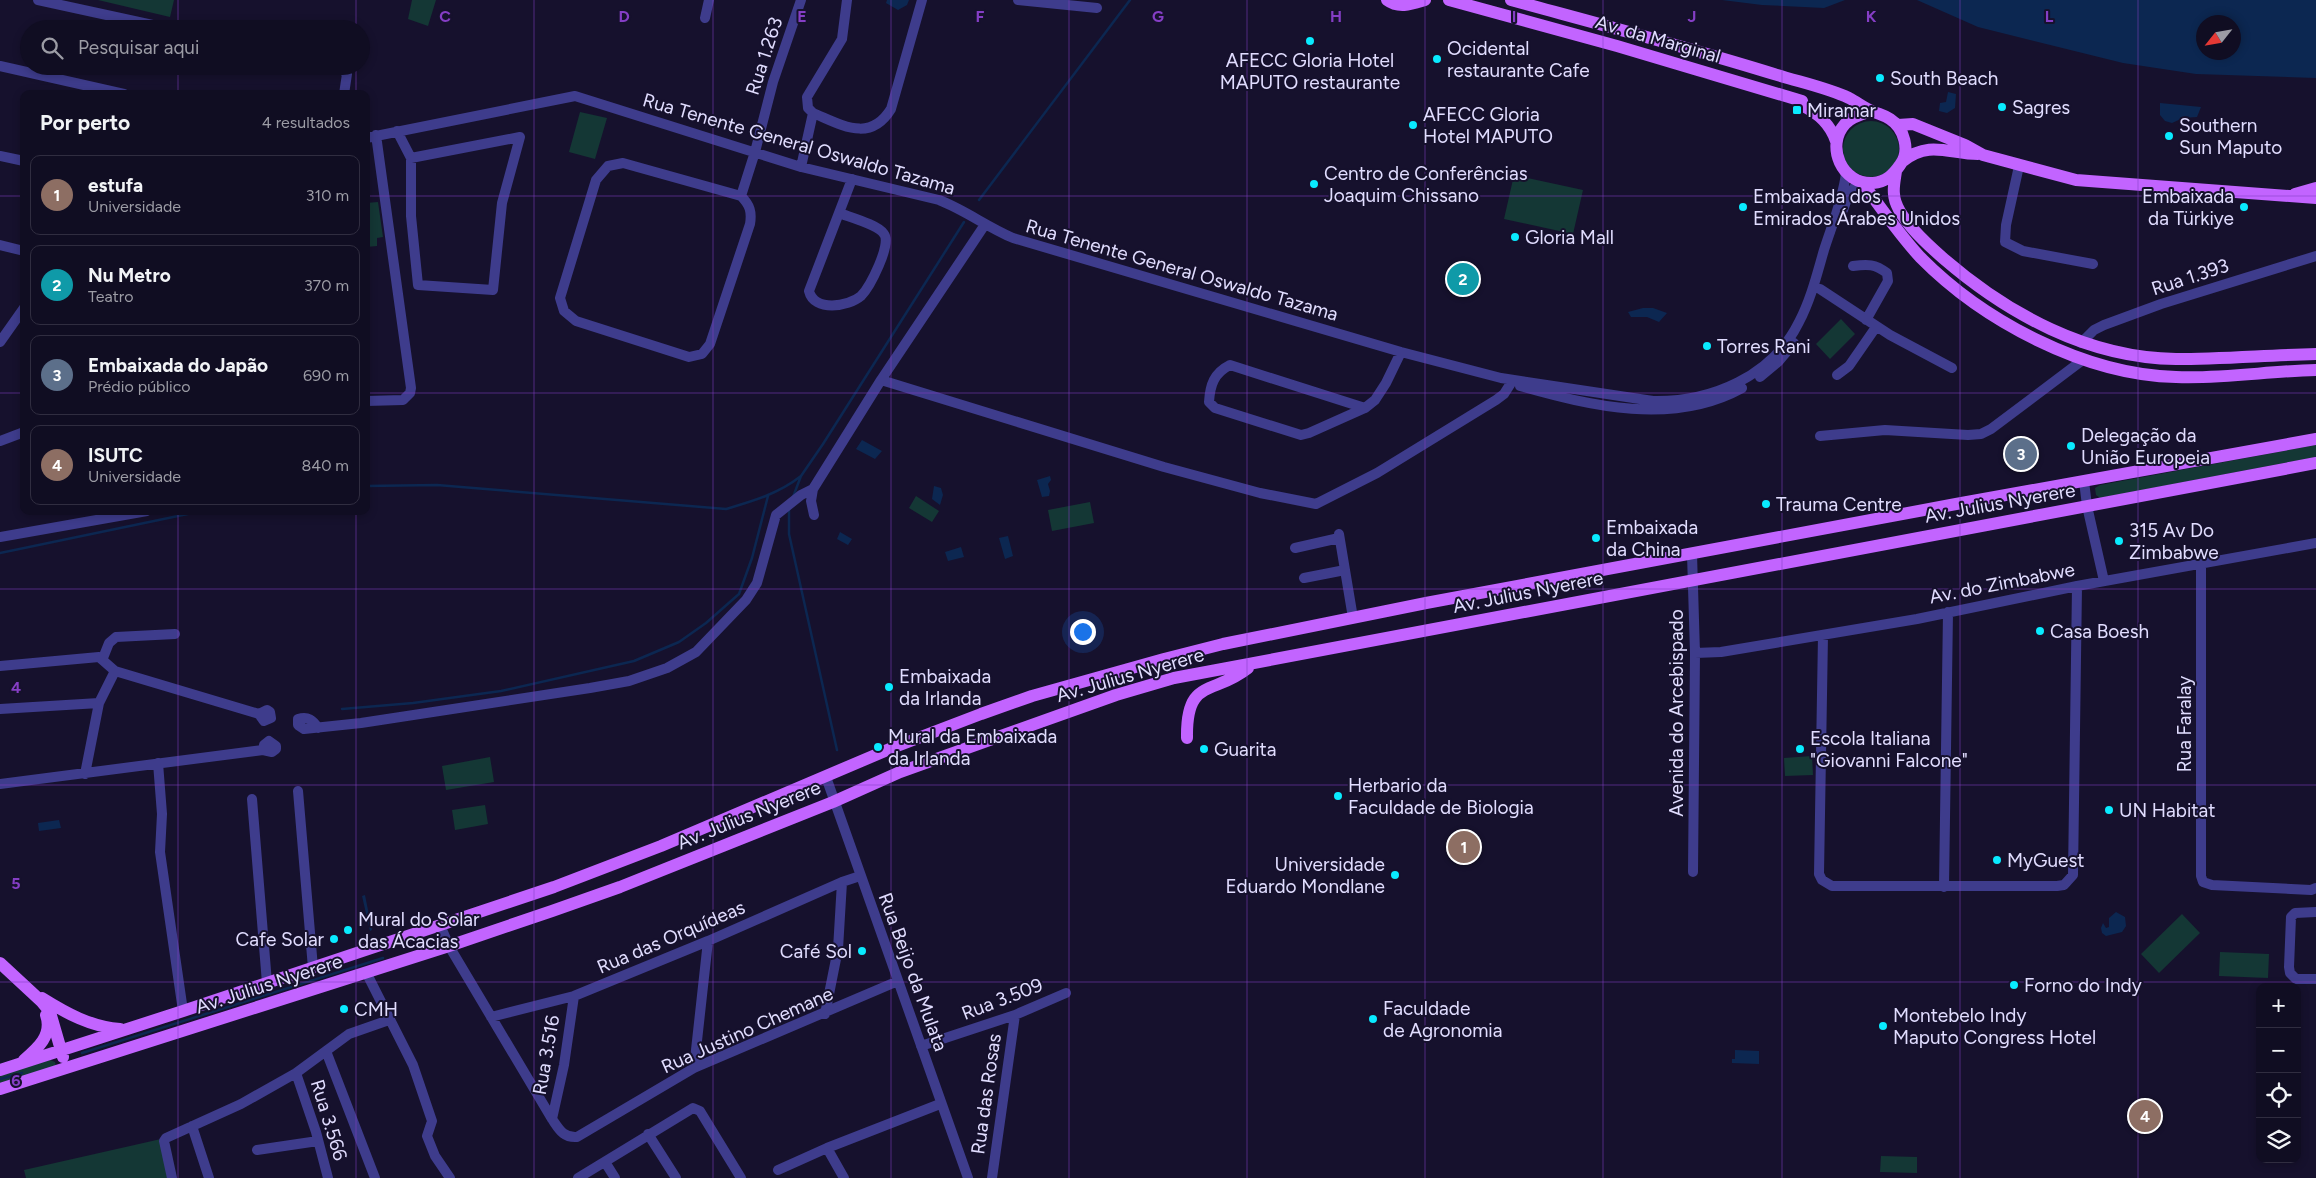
<!DOCTYPE html>
<html lang="pt">
<meta charset="utf-8">
<style>
body{margin:0;font-family:Figtree,sans-serif;background:#19162a;color:#f1f3f6}
.controls{position:absolute;right:15px;bottom:15px;display:grid;overflow:hidden;border-radius:10px;box-shadow:0 2px 8px #0003}
.controls button{width:45px;height:45px;display:grid;place-items:center;padding:0;border:0;border-bottom:1px solid #302d40;background:#100d22;color:#f1f3f6;font:25px sans-serif}
.compass{position:absolute;left:2196px;top:15px;width:45px;height:45px;border-radius:50%;background:#100d22;box-shadow:0 2px 8px #0003;rotate:239deg}
.you{position:absolute;left:1082px;top:631px;width:18px;height:18px;margin:-12px;border:4px solid #fff;border-radius:50%;background:#1a73e8;box-shadow:0 0 0 8px #1a73e833}
.badge{display:grid;place-items:center;width:32px;height:32px;border-radius:50%;background:#1a73e8;color:#fff;font-size:16px;font-weight:700}
.pin{position:absolute;translate:-50% -50%;border:2px solid #fff;box-shadow:0 1px 5px #0006}
.list{margin:0;padding:0;list-style:none}
h2{display:flex;justify-content:space-between;align-items:center;height:65px;margin:0;padding:0 20px;font-size:21px}
h2 small{font-size:16px;font-weight:400;color:#9c9ca5}
.list li{display:grid;grid-template-columns:32px 1fr auto;gap:15px;align-items:center;box-sizing:border-box;height:80px;margin:0 10px 10px;padding:0 10px;border:1px solid #302d40;border-radius:10px}
.list b{display:block;font-size:19px;white-space:nowrap}
.list p{margin:0;font-size:16px;white-space:nowrap;color:#9c9ca5}
.list em{font-size:16px;font-style:normal;color:#9c9ca5}
.icon{flex:none;width:28px;height:28px;fill:none;stroke:currentColor;stroke-width:2;stroke-linecap:round;stroke-linejoin:round}
.map{position:relative;flex:none;width:2316px;height:1178px;overflow:hidden}
.search{position:absolute;background:#100d22;box-shadow:0 2px 8px #0003;left:20px;top:20px;width:350px;height:55px;display:flex;align-items:center;gap:12px;box-sizing:border-box;padding:0 18px;border-radius:28px;color:#9c9ca5;font-size:19px}
.panel{position:absolute;background:#100d22;box-shadow:0 2px 8px #0003;left:20px;top:90px;width:350px;height:425px;border-radius:10px}
.map>svg:first-child{display:block}
.green{fill:#143735}
.water{fill:#0c2751;fill-rule:evenodd}
.lines{fill:none;stroke-linecap:round;stroke-linejoin:round}
.stream{stroke:#0c2751;stroke-width:2.5}
.minor{stroke:#3e3c8c;stroke-width:10}
.major{stroke:#c264ff;stroke-width:12}
.grid{fill:none;stroke:#853ec5;stroke-width:1;stroke-opacity:0.55}
.poi-dot{fill:#09ebff;stroke:#16112d;stroke-width:2}
.labels{text-anchor:middle;dominant-baseline:central;stroke-width:4;stroke-linejoin:round;paint-order:stroke}
.street-label{font-size:19px;fill:#e1ddff;stroke:#16112d}
.poi-label{font-size:19px;fill:#e1ddff;stroke:#16112d;text-anchor:start}
.grid-label{font-size:16px;text-anchor:middle;font-weight:bold;fill:#853ec5;stroke:#16112d;stroke-width:4;stroke-linejoin:round;paint-order:stroke}
</style>
<div class="map">
<svg width="2316" height="1178" viewBox="0 0 2316 1178">
<rect width="100%" height="100%" fill="#16112d"/>
<path class="green" d="M98,0H174L170,17Z
M412,0H436L428,26L408,19Z
M580,112L607,118L595,159L569,152Z
M1843 149a28 28 0 1 1 56 0a28 28 0 1 1-56 0Z
M1514,175L1583,190L1573,234L1504,219Z
M378,202L383,237L377,238V246L366,247V203Z
M1841,319L1855,334L1830,359L1816,344Z
M2316,445V457L2100,498L2096,495L2095,488L2100,485Z
M916,496L939,511L932,522L909,508Z
M1090,502L1094,523L1052,531L1048,510Z
M1812,756L1813,775L1785,776L1784,758Z
M490,757L494,782L446,790L442,766Z
M485,805L488,824L455,830L452,810Z
M2182,914L2200,933L2159,973L2141,954Z
M2220,952L2269,954L2268,978L2219,976Z
M50,1060L55,1062L56,1066L0,1085V1075Z
M161,1139L170,1178H26L24,1170Z
M1881,1156L1917,1157V1173L1880,1172Z"/>
<path class="water" d="M887,0H909L907,5L898,10L886,3Z
M1722,0H1845L1824,8L1762,5Z
M1917,0H2316V78L2196,74L2123,63L1978,27ZM2204,22H2234V52H2204Z
M1948,92L1956,94L1955,108L1947,113L1939,111L1940,103L1946,102Z
M2160,103L2201,107L2197,117L2183,118L2172,123L2165,121L2160,115Z
M1643,308H1653L1667,313L1659,322L1647,317H1631L1628,312Z
M862,440L882,451L875,459L856,449Z
M1050,476L1051,480L1048,484L1050,491L1049,496L1042,497L1037,480Z
M934,486L941,488L943,495L940,505L932,499Z
M840,532L852,539L848,545L837,539Z
M1008,536L1013,556L1005,559L999,538Z
M961,547L964,557L948,561L945,552Z
M59,820L61,828L39,831L38,823Z
M365,895L372,930L370,931L362,896Z
M2116,912L2125,917L2126,926L2122,932L2106,936L2102,933L2101,928L2103,923L2106,928L2109,927V918Z
M1735,1050L1759,1051V1064L1732,1063V1059H1735Z"/>
<g class="lines">
<path class="stream" d="M979,200L1130,0
M366,486L437,485L726,509C753,501 778,494 801,476
M793,497L801,476L823,444L964,222
M789,509V534L837,750
M0,553L202,511
M342,709L413,703L501,691L634,661L679,642L706,623L739,594L752,558L768,496
M82,1053L383,958
M0,1079L22,1073"/>
<path class="minor" d="M38,0L171,29
M1018,0L1097,8
M705,18L709,0
M0,66L124,94
M331,66L341,68L347,74L344,94
M813,113L808,108L807,97L842,39L847,0
M397,131L411,158L520,137L502,203L493,290L418,285L411,216V158
M366,138L575,96L801,167L939,200C965,210 987,227 1013,238L1401,352L1501,378L1653,401C1711,402 1772,377 1799,322C1811,299 1817,274 1824,250C1832,225 1843,199 1846,173
M0,156L24,161
M2019,166L2006,225L2005,242L2023,251L2093,264
M801,167L813,113C842,125 870,143 891,109L922,0
M741,196C750,205 752,212 750,224L710,344L702,354L689,357L576,321L564,311L560,298L596,180L608,166L623,163L741,196L755,152L773,82L801,0
M1843,210L1848,196L1859,181
M839,213C849,217 879,225 884,234C892,244 870,287 861,296C848,307 814,312 809,291L852,179
M984,226L881,380L1164,467L1260,493L1316,504L1377,473L1496,400L1504,394L1511,383
M0,245L24,251
M1853,266C1868,264 1875,264 1887,273L1888,281L1866,320
M1820,289L1890,335L1952,368
M0,342L24,308
M2081,343L2094,330L2104,325L2161,304L2316,256
M1837,375L1849,366L1876,327
M1760,377L1778,362L1794,343
M1520,386C1591,406 1673,426 1742,388
M366,401L403,400L410,393L411,388L376,135
M1365,408L1230,365C1214,373 1210,385 1209,402L1215,408L1301,435L1309,433L1365,408L1375,400L1386,383L1401,352
M1820,436L1885,430L1968,435L1981,434L1991,429L2084,359
M0,441L24,432
M2084,481L2087,506L2104,581
M814,515L811,501L813,489L881,380
M1339,534L1353,618
M0,537L147,511
M1295,548L1339,538
M1692,554L1695,653L1693,872
M2201,565V876L2203,882L2212,885L2311,890L2316,888
M1304,578L1345,570
M1823,635L1819,874L1822,880L1832,886H2057L2064,885L2073,875L2077,586
M1695,653L1721,652L1917,619L2077,586L2316,543
M103,658L109,643L116,637L175,634
M0,666L99,657L115,671
M0,709L99,703
M318,728C313,720 308,716 298,719V725L304,729L361,723L590,688L629,681L667,668L696,652L746,600L757,583L776,515L801,495L813,489
M158,763L162,814L160,852L183,1011
M85,774L99,703L115,671L259,714L264,721L271,718L270,712L267,710L259,714
M826,777L968,1178
M0,784L263,750L272,752L276,749V746L269,741L264,745L263,750
M298,791L313,968
M252,799L267,983
M1944,887L1948,612
M2316,912L2295,913L2291,917L2289,967L2290,973L2296,979H2316
M440,925L449,946L552,1119C559,1129 563,1138 577,1137L694,1068L898,981
M366,972L413,1065L432,1121L427,1136L435,1156L450,1178
M825,1014L838,949L842,882
M491,1017L574,996L708,941L842,882L860,876
M921,1046L1015,1015L1066,993
M326,1051L375,1178
M694,1068L708,941
M296,1073L316,1132L328,1178
M552,1119L564,1065L574,996
M192,1126L209,1178
M648,1134L676,1178
M827,1148L844,1178
M257,1150L318,1141
M605,1162L615,1178
M778,1170L827,1148L940,1104
M172,1178L164,1141L166,1138L241,1104L296,1073L349,1034L389,1020
M578,1178L693,1108L700,1111L741,1178
M992,1178L1015,1015"/>
<path class="major" d="M1387,0C1399,9 1412,4 1425,0
M1449,0L1617,46L1802,101L1803,106C1819,114 1830,124 1836,141
M1511,0C1599,24 1687,47 1774,74C1799,82 1825,87 1849,98C1857,102 1864,108 1872,111C1878,114 1884,115 1890,119C1904,128 1911,151 1900,165C1893,175 1886,182 1873,183C1842,185 1825,146 1845,124C1852,116 1863,114 1872,111
M1898,125L1913,124L1965,145L1983,155L2076,180L2316,198
M1903,161C1929,140 1950,154 1978,154
M1896,171C1895,179 1893,187 1894,194C1895,216 1928,245 1944,259C2008,314 2088,358 2176,359C2222,359 2269,355 2316,354
M1862,182C1880,207 1899,234 1920,257C1983,321 2085,375 2176,377C2223,379 2269,371 2316,370
M2295,194L2316,188
M1187,738C1186,677 1213,696 1248,668
M0,963L41,1001L50,1012L63,1057
M42,998C66,1013 91,1027 120,1029
M24,1060C38,1048 53,1035 46,1015
M0,1070L183,1011L554,887L661,846L892,748L981,714L1032,696L1164,659L1223,644L1426,603L1956,504L2316,439
M0,1089L449,946L552,911L620,887L833,802L900,772L1116,695L1174,678C1554,605 1935,535 2316,463"/>
</g>
<path class="grid" d="M178,0V29M356,0V29M534,0V1178M713,0V1178M891,0V1178M1069,0V1178M1247,0V1178M1425,0V1178M1603,0V1178M1782,0V1178M1960,0V1178M2138,0V1178M178,66V94M356,66V94M0,196H24M366,196H2316M0,393H24M366,393H2316M178,511V1178M356,511V1178M0,589H2316M0,785H2316M0,982H2316"/>
<g class="poi-dot">
<circle cx="1310" cy="41" r="5"/>
<circle cx="1437" cy="59" r="5"/>
<circle cx="1880" cy="78" r="5"/>
<circle cx="2002" cy="107" r="5"/>
<rect x="1792" y="105" width="10" height="10" rx="2.5"/>
<circle cx="1413" cy="125" r="5"/>
<circle cx="2169" cy="136" r="5"/>
<circle cx="1314" cy="184" r="5"/>
<circle cx="1743" cy="207" r="5"/>
<circle cx="2244" cy="207" r="5"/>
<circle cx="1515" cy="237" r="5"/>
<circle cx="1707" cy="346" r="5"/>
<circle cx="2071" cy="446" r="5"/>
<circle cx="1766" cy="504" r="5"/>
<circle cx="1596" cy="538" r="5"/>
<circle cx="2119" cy="541" r="5"/>
<circle cx="2040" cy="631" r="5"/>
<circle cx="889" cy="687" r="5"/>
<circle cx="878" cy="747" r="5"/>
<circle cx="1204" cy="749" r="5"/>
<circle cx="1800" cy="749" r="5"/>
<circle cx="1338" cy="796" r="5"/>
<circle cx="2109" cy="810" r="5"/>
<circle cx="1997" cy="860" r="5"/>
<circle cx="1395" cy="875" r="5"/>
<circle cx="348" cy="930" r="5"/>
<circle cx="334" cy="939" r="5"/>
<circle cx="862" cy="951" r="5"/>
<circle cx="2014" cy="985" r="5"/>
<circle cx="344" cy="1009" r="5"/>
<circle cx="1373" cy="1019" r="5"/>
<circle cx="1883" cy="1026" r="5"/>
</g>
<g class="labels">
<g class="street-label">
<text transform="translate(1658 39) rotate(16)">Av. da Marginal</text>
<text transform="translate(764 56) rotate(-72)">Rua 1.263</text>
<text transform="translate(799 144) rotate(16)">Rua Tenente General Oswaldo Tazama</text>
<text transform="translate(1182 270) rotate(16)">Rua Tenente General Oswaldo Tazama</text>
<text transform="translate(2190 277) rotate(-18)">Rua 1.393</text>
<text transform="translate(2000 503) rotate(-10)">Av. Julius Nyerere</text>
<text transform="translate(2002 583) rotate(-11)">Av. do Zimbabwe</text>
<text transform="translate(1528 592) rotate(-11)">Av. Julius Nyerere</text>
<text transform="translate(1130 675) rotate(-16)">Av. Julius Nyerere</text>
<text transform="translate(1676 713) rotate(-90)">Avenida do Arcebispado</text>
<text transform="translate(2184 724) rotate(-90)">Rua Faralay</text>
<text transform="translate(749 815) rotate(-22)">Av. Julius Nyerere</text>
<text transform="translate(671 937) rotate(-23)">Rua das Orquídeas</text>
<text transform="translate(913 972) rotate(70)">Rua Beijo da Mulata</text>
<text transform="translate(269 984) rotate(-18)">Av. Julius Nyerere</text>
<text transform="translate(1002 999) rotate(-21)">Rua 3.509</text>
<text transform="translate(747 1030) rotate(-24)">Rua Justino Chemane</text>
<text transform="translate(546 1055) rotate(-80)">Rua 3.516</text>
<text transform="translate(986 1094) rotate(-82)">Rua das Rosas</text>
<text transform="translate(329 1120) rotate(73)">Rua 3.566</text>
</g>
<g class="poi-label">
<text x="1447" y="48">Ocidental<tspan x="1447" dy="22">restaurante Cafe</tspan></text>
<text x="1310" y="60" text-anchor="middle">AFECC Gloria Hotel<tspan x="1310" dy="22">MAPUTO restaurante</tspan></text>
<text x="1890" y="78">South Beach</text>
<text x="2012" y="107">Sagres</text>
<text x="1807" y="110">Miramar</text>
<text x="1423" y="114">AFECC Gloria<tspan x="1423" dy="22">Hotel MAPUTO</tspan></text>
<text x="2179" y="125">Southern<tspan x="2179" dy="22">Sun Maputo</tspan></text>
<text x="1324" y="173">Centro de Conferências<tspan x="1324" dy="22">Joaquim Chissano</tspan></text>
<text x="1753" y="196">Embaixada dos<tspan x="1753" dy="22">Emirados Árabes Unidos</tspan></text>
<text x="2234" y="196" text-anchor="end">Embaixada<tspan x="2234" dy="22">da Türkiye</tspan></text>
<text x="1525" y="237">Gloria Mall</text>
<text x="1717" y="346">Torres Rani</text>
<text x="2081" y="435">Delegação da<tspan x="2081" dy="22">União Europeia</tspan></text>
<text x="1776" y="504">Trauma Centre</text>
<text x="1606" y="527">Embaixada<tspan x="1606" dy="22">da China</tspan></text>
<text x="2129" y="530">315 Av Do<tspan x="2129" dy="22">Zimbabwe</tspan></text>
<text x="2050" y="631">Casa Boesh</text>
<text x="899" y="676">Embaixada<tspan x="899" dy="22">da Irlanda</tspan></text>
<text x="888" y="736">Mural da Embaixada<tspan x="888" dy="22">da Irlanda</tspan></text>
<text x="1810" y="738">Escola Italiana<tspan x="1810" dy="22">"Giovanni Falcone"</tspan></text>
<text x="1214" y="749">Guarita</text>
<text x="1348" y="785">Herbario da<tspan x="1348" dy="22">Faculdade de Biologia</tspan></text>
<text x="2119" y="810">UN Habitat</text>
<text x="2007" y="860">MyGuest</text>
<text x="1385" y="864" text-anchor="end">Universidade<tspan x="1385" dy="22">Eduardo Mondlane</tspan></text>
<text x="358" y="919">Mural do Solar<tspan x="358" dy="22">das Ácacias</tspan></text>
<text x="324" y="939" text-anchor="end">Cafe Solar</text>
<text x="852" y="951" text-anchor="end">Café Sol</text>
<text x="2024" y="985">Forno do Indy</text>
<text x="1383" y="1008">Faculdade<tspan x="1383" dy="22">de Agronomia</tspan></text>
<text x="354" y="1009">CMH</text>
<text x="1893" y="1015">Montebelo Indy<tspan x="1893" dy="22">Maputo Congress Hotel</tspan></text>
</g>
</g>
<g class="grid-label">
<text x="445" y="22">C</text>
<text x="624" y="22">D</text>
<text x="802" y="22">E</text>
<text x="980" y="22">F</text>
<text x="1158" y="22">G</text>
<text x="1336" y="22">H</text>
<text x="1514" y="22">I</text>
<text x="1692" y="22">J</text>
<text x="1871" y="22">K</text>
<text x="2049" y="22">L</text>
<text x="16" y="693">4</text>
<text x="16" y="889">5</text>
<text x="16" y="1086">6</text>
</g>
</svg>
<div class="controls">
<button>+</button>
<button>−</button>
<button><svg class="icon" aria-label="locate" viewBox="0 0 24 24"><circle cx="12" cy="12" r="6"/><path d="M12 2v4M12 18v4M2 12h4M18 12h4"/></svg></button>
<button><svg class="icon" aria-label="layers" viewBox="0 0 24 24"><path d="M12 4l9 5-9 5-9-5zM3 14l9 5 9-5"/></svg></button>
</div>
<svg class="compass" viewBox="-18 -18 36 36"><path d="M0-13l5 13h-10z" fill="#e53935"/><path d="M0 13l5-13h-10z" fill="#9c9ca5"/></svg>
<div class="you"></div>
<div class="pin badge" style="left:1464px;top:847px;background:#8d6e63">1</div>
<div class="pin badge" style="left:1463px;top:279px;background:#0f9aa8">2</div>
<div class="pin badge" style="left:2021px;top:454px;background:#5c6f8a">3</div>
<div class="pin badge" style="left:2145px;top:1116px;background:#8d6e63">4</div>
<div class="search"><svg class="icon" aria-label="search" viewBox="0 0 24 24"><circle cx="10" cy="10" r="6"/><path d="M15 15l6 6"/></svg>Pesquisar aqui</div>
<section class="panel">
<h2>Por perto<small>4 resultados</small></h2>
<ul class="list">
<li><span class="badge" style="background:#8d6e63">1</span><div><b>estufa</b><p>Universidade</p></div><em>310 m</em></li>
<li><span class="badge" style="background:#0f9aa8">2</span><div><b>Nu Metro</b><p>Teatro</p></div><em>370 m</em></li>
<li><span class="badge" style="background:#5c6f8a">3</span><div><b>Embaixada do Japão</b><p>Prédio público</p></div><em>690 m</em></li>
<li><span class="badge" style="background:#8d6e63">4</span><div><b>ISUTC</b><p>Universidade</p></div><em>840 m</em></li>
</ul>
</section>
</div>
